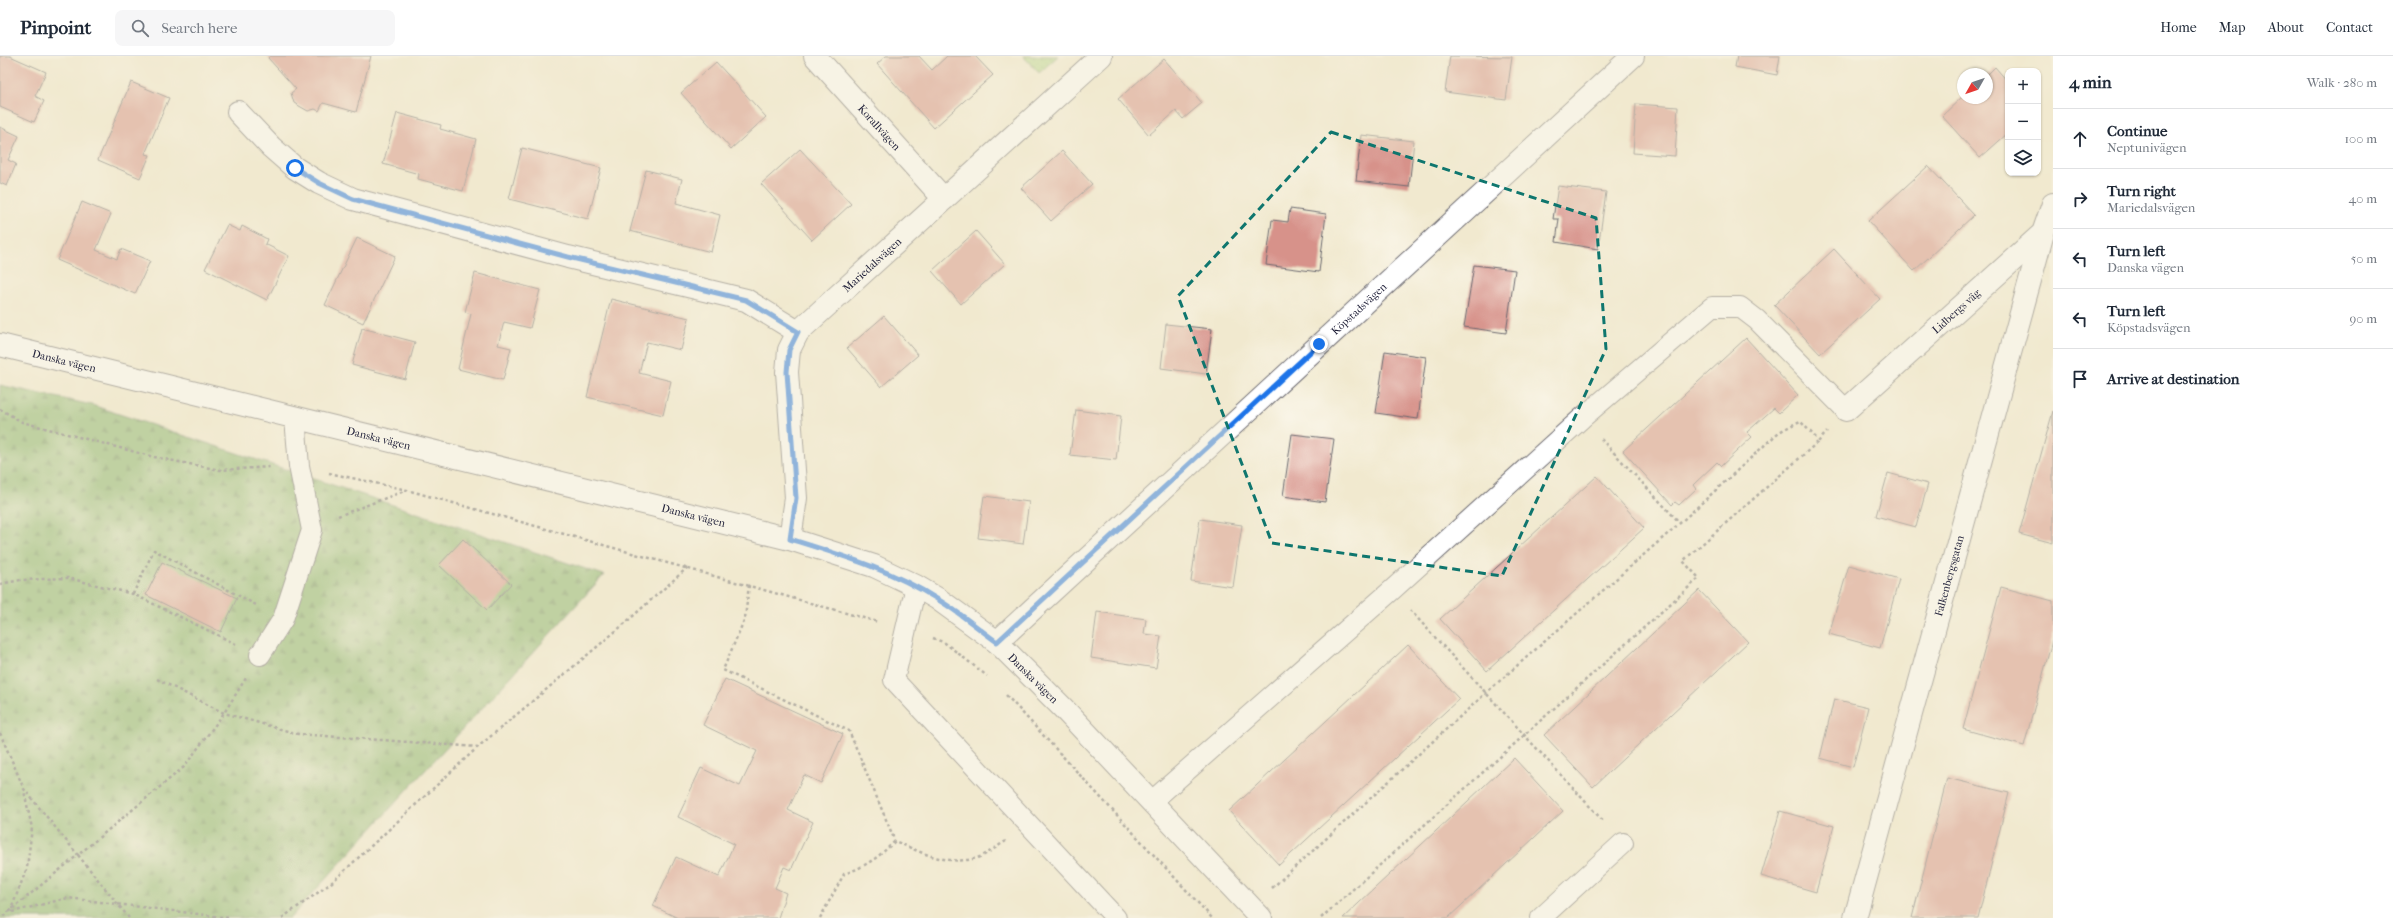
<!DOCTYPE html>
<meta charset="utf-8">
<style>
body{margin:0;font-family:"IM FELL French Canon",serif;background:#f6f6f7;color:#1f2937}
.controls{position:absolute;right:12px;top:12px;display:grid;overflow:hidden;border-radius:8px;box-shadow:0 1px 3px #0004}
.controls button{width:36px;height:36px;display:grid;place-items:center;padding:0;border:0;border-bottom:1px solid #e0e1e3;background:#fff;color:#1f2937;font:20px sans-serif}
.compass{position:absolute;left:1957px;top:12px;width:36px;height:36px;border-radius:50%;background:#fff;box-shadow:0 1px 3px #0004;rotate:230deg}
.stop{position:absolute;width:12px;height:12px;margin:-9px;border:3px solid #1a73e8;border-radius:50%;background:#fff}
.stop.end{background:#1a73e8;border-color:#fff;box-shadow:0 1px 4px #0008}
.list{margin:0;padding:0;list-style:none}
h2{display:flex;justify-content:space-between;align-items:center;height:52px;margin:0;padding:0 16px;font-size:17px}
h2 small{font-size:13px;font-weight:400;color:#747a83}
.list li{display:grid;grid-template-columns:26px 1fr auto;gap:12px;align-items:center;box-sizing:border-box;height:60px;padding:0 16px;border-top:1px solid #e0e1e3}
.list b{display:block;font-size:15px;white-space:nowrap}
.list p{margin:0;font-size:13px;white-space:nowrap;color:#747a83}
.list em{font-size:13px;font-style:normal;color:#747a83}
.icon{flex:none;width:22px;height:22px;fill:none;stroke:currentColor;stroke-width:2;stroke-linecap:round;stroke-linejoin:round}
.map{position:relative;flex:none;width:2053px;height:862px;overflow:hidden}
header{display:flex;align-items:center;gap:24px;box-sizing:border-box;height:56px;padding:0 20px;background:#fff;border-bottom:1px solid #e0e1e3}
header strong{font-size:19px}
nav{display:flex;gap:22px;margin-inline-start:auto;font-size:14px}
.search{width:280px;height:36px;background:#f6f6f7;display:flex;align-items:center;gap:10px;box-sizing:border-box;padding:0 14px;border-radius:8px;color:#747a83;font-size:15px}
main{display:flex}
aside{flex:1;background:#fff}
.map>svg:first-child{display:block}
.grass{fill:url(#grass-dots);stroke:#667a5c}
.forest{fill:url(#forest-firs);stroke:#546b54}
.building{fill:#d7928a}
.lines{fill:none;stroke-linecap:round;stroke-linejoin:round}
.lane-casing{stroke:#6a686f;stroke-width:22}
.street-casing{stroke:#6a686f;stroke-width:24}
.path{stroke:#6a686f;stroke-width:2.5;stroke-dasharray:3 3;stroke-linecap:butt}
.lane{stroke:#fff;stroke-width:20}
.street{stroke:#fff;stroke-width:22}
.route{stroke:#1a73e8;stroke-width:5}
.marked{fill:none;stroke:#0f766e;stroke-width:3;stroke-dasharray:8 5;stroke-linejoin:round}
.labels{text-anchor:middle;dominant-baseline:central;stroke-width:3.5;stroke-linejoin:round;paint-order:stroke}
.street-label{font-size:11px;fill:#22223b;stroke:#fbf7ec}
</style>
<header>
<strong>Pinpoint</strong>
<div class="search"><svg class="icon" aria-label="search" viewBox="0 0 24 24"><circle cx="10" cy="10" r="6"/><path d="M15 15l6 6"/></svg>Search here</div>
<nav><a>Home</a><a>Map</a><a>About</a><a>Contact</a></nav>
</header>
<main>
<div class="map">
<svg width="2053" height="862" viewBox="0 0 2053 862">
<defs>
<pattern id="grass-dots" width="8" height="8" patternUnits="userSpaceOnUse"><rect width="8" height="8" fill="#a9d27d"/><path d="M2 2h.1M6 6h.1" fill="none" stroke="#91b46d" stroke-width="1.8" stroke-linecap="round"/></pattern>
<pattern id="forest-firs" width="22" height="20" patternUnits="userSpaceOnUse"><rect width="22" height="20" fill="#86b46c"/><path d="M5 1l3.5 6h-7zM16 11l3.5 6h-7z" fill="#6d925a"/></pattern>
</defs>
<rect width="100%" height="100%" fill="#fbf7ec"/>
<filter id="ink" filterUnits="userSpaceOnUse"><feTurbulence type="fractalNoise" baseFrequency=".025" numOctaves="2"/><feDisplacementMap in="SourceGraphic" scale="8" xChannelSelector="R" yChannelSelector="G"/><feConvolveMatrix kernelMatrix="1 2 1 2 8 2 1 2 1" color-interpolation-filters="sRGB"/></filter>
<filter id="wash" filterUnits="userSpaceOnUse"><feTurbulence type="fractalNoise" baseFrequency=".012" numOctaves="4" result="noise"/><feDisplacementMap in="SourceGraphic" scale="16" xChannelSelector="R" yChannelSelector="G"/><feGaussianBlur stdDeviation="0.9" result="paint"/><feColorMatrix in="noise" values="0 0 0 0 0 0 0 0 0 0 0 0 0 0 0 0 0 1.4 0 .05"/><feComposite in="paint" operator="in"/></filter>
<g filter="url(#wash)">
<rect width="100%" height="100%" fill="#f1e9cf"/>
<path class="grass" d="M1023,0H1058L1039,17Z"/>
<path class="forest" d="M0,329L92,349L604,519L290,862H0Z"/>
<g id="blocks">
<path class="building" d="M0,0H10L46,16L35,40L44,45L34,66L0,51Z
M270,0H371L356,56L323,47L319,55L315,53L308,55L294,47L291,37L296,33L268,2Z
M886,0H919L932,14L947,0H975L993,19L934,72L877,8Z
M1450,0L1512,1L1506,44L1445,36Z
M1737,0H1780L1777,19L1735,11Z
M1164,3L1202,47L1183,63L1176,55L1149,79L1118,43Z
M716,6L766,61L731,93L681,37Z
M1995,11L2008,26V77L1980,102L1942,60L1963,40V42H1987V19Z
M131,26L169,42L145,98L150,99L140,122L98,104Z
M1636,48L1678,51L1675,100L1633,97Z
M397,57L441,69L440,73L476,83L463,135L418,123L419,118L383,108Z
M0,71L19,80L8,104L16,108L7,130L0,127Z
M1361,79L1414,85L1409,131L1356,125Z
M522,92L601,112L588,163L509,143Z
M800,93L851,148L812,184L761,128Z
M1062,95L1092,128L1051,165L1021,132Z
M1928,110L1974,159L1914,215L1868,165Z
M646,114L682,123L676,147L720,159L711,196L630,175Z
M1558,130L1606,136L1598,193L1556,186L1559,163H1553Z
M82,146L111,158L96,194L117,203L121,193L150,205L135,238L57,204Z
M1290,153L1326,158L1319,216L1266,209L1272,164L1288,166Z
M227,169L240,175L242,170L267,183L265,188L289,200L267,244L205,213Z
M976,175L1005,208L961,248L932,215Z
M357,182L395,200L363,267L325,249Z
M1834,193L1880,243L1820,298L1774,249Z
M1474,209L1515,214L1506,277L1464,271Z
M475,217L540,234L530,272L504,266L498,289L511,292L503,324L458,313L471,258L465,256Z
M611,243L689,262L681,294L647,286L639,317L671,325L663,359L587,341Z
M884,260L918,299L881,331L847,292Z
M1166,268L1212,273L1206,318L1161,312Z
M362,272L415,286L405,323L352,309Z
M1746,282L1798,339L1779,357L1774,352L1747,376L1752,381L1721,410L1717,406L1693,429L1696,433L1679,449L1675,446L1672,449L1623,395Z
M1385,295L1426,301L1418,363L1376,357Z
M1076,354L1121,360L1116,404L1070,399Z
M2053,355V487L2019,478Z
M1292,378L1334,383L1325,446L1283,440Z
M1888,417L1928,428L1916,471L1876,460Z
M1597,420L1644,472L1487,615L1440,563Z
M984,440L1029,446L1023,488L978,482Z
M1200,463L1242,469L1233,531L1191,525Z
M463,483L511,528L487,554L439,509Z
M162,506L237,542L221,576L146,539Z
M1849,509L1899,523L1880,592L1829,578Z
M2001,531L2053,545V581L2024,690L1963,673Z
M1699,534L1748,586L1593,731L1544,679Z
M1097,556L1146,563L1144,578L1161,580L1156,612L1091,602Z
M1408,589L1459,643L1279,809L1229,755Z
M725,623L843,678L821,727L804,719L788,754L813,766L791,814L784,811L775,832L786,837L778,862H678L653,850L676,801L719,821L734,788L678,761L701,712L740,730L757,695L703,669Z
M1834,643L1868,651L1853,711L1820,702Z
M1514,702L1563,755L1448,862H1343Z
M1947,722L2009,737L1978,862H1912Z
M1780,755L1834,770L1816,836L1761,820Z"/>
</g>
</g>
<g filter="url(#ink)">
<use href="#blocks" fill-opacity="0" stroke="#6a686f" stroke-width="1"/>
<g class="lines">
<defs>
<path id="lane" d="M916,530L894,624L1116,862
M260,599L283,563L312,474L299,410L295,362
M1151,746L1392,534L1582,362L1712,251H1740L1757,264L1846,354
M1541,862L1623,787"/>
<g id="street">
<path id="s1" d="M815,0L944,143"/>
<path d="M238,56L271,91L295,112L319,127L353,143L568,201L746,244L798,276"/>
<path id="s2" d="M0,289L790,483L874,510L916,530L938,543L997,586L1063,652L1261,862"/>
<path id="s3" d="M1846,354L2043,177L2053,148"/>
<path id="s4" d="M790,483L796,442L787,316L789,294L798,276L1101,0"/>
<path id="s5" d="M997,586L1633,0"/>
<path id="s6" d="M1855,862L2043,177"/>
</g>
</defs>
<use href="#lane" class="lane-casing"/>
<use href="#street" class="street-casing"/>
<path class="path" d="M0,353L22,366L154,401L220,414L271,411
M1601,383L1680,467
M329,417L407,434L878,566
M338,460L407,434
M0,528L21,524L68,522L133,538
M749,529L745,562L723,614L849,675L895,785
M1410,554L1604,766
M933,582L945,587L987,620
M236,588L133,538L154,494L258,550
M157,623L224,657L298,678L478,691
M1006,639L1212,862
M0,677L24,733L78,799L1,862
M1272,832L1487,636L1680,467L1779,376L1800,365L1819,385L1827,376
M10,856L27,812L32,772L24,735
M12,856L68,842L230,862
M129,862L78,799L184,711L224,657L246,622
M282,862L330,828L478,691L623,569L687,512
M820,862L844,818C865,811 879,801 895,785C922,797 947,810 977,802C987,799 997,790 1006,785
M1321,862L1699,522L1683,505L1819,385"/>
<use href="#lane" class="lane"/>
<use href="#street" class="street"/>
</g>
</g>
<g class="lines" filter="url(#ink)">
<path class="route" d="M295,112L319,127L353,143L568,201L746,244L798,276L789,294L787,316L796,442L790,483C841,499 892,514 937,543C958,555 977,572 997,586L1319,288"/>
</g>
<path d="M0 0H2053V862H0ZM1331,76L1596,162L1606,293L1502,520L1272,487L1178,240Z" fill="#f1e9cf" fill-opacity=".55" fill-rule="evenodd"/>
<path class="marked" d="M1331,76L1596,162L1606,293L1502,520L1272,487L1178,240Z"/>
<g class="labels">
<g class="street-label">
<text stroke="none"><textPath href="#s1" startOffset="96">Korallvägen</textPath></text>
<text stroke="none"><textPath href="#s4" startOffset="310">Mariedalsvägen</textPath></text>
<text stroke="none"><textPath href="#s5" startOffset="492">Köpstadsvägen</textPath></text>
<text stroke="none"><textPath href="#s3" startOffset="148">Lidbergs väg</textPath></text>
<text stroke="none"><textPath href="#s2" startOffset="66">Danska vägen</textPath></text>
<text stroke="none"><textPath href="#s2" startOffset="390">Danska vägen</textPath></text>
<text stroke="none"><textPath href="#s2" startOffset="714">Danska vägen</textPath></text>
<text stroke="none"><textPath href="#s6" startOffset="355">Falkenbergsgatan</textPath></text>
<text stroke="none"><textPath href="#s2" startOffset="1098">Danska vägen</textPath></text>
</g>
</g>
</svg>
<div class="controls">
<button>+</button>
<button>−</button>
<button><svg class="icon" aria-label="layers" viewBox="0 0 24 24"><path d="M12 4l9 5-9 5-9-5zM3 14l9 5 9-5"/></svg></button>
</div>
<svg class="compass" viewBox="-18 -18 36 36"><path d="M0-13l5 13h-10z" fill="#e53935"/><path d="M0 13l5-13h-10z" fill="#747a83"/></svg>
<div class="stop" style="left:295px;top:112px"></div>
<div class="stop end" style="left:1319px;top:288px"></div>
</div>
<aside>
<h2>4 min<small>Walk · 280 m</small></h2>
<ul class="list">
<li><svg class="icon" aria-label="ahead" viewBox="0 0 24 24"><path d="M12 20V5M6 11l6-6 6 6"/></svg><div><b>Continue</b><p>Neptunivägen</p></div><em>100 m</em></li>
<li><svg class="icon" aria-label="right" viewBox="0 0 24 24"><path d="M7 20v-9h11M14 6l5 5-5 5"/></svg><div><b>Turn right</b><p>Mariedalsvägen</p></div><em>40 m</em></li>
<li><svg class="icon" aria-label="left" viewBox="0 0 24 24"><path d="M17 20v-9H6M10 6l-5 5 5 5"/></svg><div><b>Turn left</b><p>Danska vägen</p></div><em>50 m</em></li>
<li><svg class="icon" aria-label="left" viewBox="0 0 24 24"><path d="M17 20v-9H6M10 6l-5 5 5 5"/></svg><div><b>Turn left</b><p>Köpstadsvägen</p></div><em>90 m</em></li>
<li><svg class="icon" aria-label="arrive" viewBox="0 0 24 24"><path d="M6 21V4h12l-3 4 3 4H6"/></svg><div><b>Arrive at destination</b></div></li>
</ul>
</aside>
</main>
